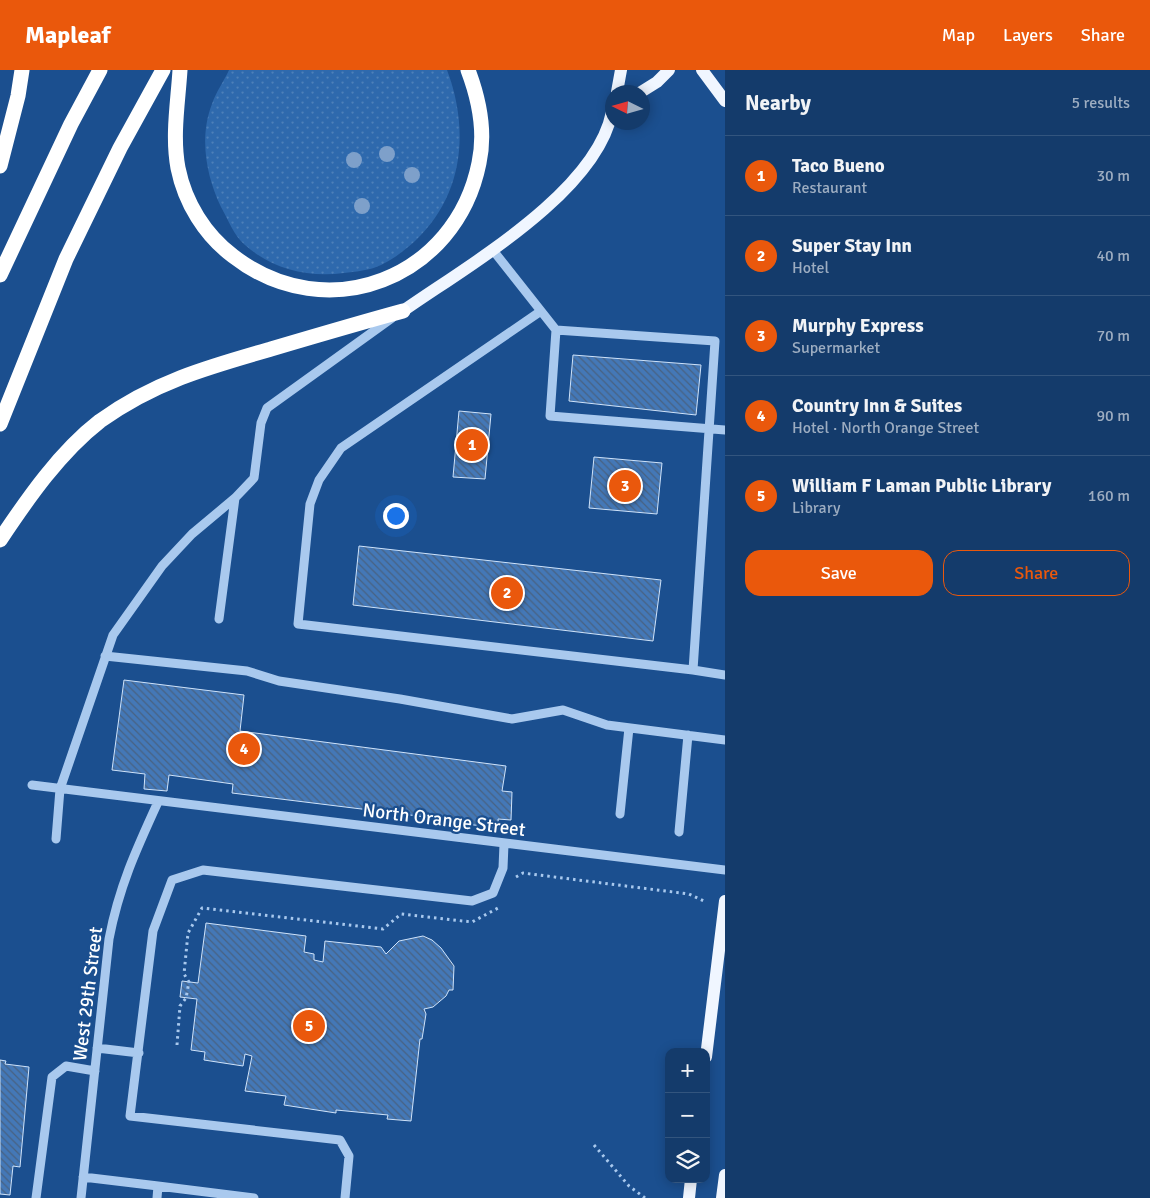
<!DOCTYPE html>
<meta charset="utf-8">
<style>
body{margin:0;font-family:Signika,sans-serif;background:#214673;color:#f1f3f6}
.controls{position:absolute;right:15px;bottom:15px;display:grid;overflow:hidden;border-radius:10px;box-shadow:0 2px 12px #0003}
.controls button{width:45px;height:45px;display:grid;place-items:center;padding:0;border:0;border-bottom:1px solid #33557e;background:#143b6b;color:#f1f3f6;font:25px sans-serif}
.compass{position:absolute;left:605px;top:15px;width:45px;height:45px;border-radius:50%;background:#143b6b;box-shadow:0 2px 12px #0003;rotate:275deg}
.you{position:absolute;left:395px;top:445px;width:18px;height:18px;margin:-12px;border:4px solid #fff;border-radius:50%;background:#1a73e8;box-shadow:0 0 0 8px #1a73e833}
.badge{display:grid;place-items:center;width:32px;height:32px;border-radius:50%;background:#ea580c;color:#fff;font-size:16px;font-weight:700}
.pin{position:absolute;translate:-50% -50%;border:2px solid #fff;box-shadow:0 1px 5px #0006}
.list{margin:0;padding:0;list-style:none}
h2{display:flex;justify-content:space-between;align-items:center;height:65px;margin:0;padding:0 20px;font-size:21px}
h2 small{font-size:16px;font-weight:400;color:#9dadc1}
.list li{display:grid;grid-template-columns:32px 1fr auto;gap:15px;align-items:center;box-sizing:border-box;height:80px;padding:0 20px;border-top:1px solid #33557e}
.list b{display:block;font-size:19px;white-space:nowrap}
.list p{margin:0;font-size:16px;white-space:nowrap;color:#9dadc1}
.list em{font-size:16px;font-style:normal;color:#9dadc1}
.actions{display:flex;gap:10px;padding:15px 20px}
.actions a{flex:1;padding:11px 0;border:1px solid #ea580c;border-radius:15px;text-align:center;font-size:18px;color:#ea580c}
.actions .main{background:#ea580c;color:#fff}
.icon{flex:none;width:28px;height:28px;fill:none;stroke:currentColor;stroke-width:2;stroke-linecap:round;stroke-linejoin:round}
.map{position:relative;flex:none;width:725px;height:1128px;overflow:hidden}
header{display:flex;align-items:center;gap:30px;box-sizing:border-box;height:70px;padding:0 25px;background:#ea580c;color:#fff}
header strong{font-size:24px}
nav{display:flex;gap:28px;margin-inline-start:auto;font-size:18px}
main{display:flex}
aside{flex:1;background:#143b6b}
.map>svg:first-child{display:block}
.grass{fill:url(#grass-dots)}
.building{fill:url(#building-back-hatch);stroke:#cfe3fa}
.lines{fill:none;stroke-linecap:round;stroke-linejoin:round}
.path{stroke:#a9c9ee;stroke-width:3;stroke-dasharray:2.5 4;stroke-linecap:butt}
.minor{stroke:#a9c9ee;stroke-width:9}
.major{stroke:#f0f6ff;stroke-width:12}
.highway{stroke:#fff;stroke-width:15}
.tree{fill:#7ea0ca}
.labels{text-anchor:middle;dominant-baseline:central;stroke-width:4.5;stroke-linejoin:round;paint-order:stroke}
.street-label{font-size:19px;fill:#fff;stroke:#1b4f8f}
</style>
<header>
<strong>Mapleaf</strong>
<nav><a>Map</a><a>Layers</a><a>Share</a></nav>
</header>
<main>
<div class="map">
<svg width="725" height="1128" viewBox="0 0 725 1128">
<defs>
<pattern id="grass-dots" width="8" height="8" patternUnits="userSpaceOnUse" patternTransform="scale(1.25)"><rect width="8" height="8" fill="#2e69ad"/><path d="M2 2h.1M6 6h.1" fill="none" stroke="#4d80b9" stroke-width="1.8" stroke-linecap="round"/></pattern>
<pattern id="building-back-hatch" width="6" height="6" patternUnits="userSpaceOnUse" patternTransform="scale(1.25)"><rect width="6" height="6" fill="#4478b7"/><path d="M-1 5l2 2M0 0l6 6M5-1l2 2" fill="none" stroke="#486282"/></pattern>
</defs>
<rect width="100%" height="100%" fill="#1b4f8f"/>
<path class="grass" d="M229,0H447C470,61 463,126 415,171C403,182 386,195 370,199C362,201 352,202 344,203C308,208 272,199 245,175C234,166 228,149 221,137C206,106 199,67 212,34C216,22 224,11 229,0Z"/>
<path class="building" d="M573,285L701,295L696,345L569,331Z
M459,341L491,344L485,409L453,407Z
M594,387L662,393L657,444L589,438Z
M359,476L661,510L653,571L353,535Z
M124,610L244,625L240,661L506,696L502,721L512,722L511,750L498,749L499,759L418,746L232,723L233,714L169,705L167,721L144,719L145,704L112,700Z
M206,853L306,866L304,882L314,884V890L323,892L325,871L381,877L386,884L399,871L423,866L432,870L441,878L454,896L453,920H449L446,926L433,937L424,939L426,944L422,969H420L411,1051L387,1049L388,1045L336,1040V1043L284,1035L286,1026L245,1021L252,986L245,984L243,996L204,990L205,982L191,980L197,929L180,927L182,911L198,913Z
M0,990L6,991L5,994L29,997L20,1097L13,1096L10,1125L0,1124Z"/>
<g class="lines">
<path class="path" d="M516,807L523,803L689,824L704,831
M177,975L180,936L186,928L189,912L184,904L188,863L202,838L383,859L401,844L472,852L498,838
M594,1075L629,1116L645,1128"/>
<path class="minor" d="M492,179L556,260L715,271L693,600L298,554L310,434L319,410L341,378L541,241
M556,260L550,346L725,360
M219,549L235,428
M105,586L247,601L279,611L400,629L512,649L563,640L607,655L725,670
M693,600L725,605
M32,715L725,800
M620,744L629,658
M679,762L688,665
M56,769L60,719L113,565L162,496L192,464L235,428L254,408L261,353L267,338L392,248
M97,978L139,983
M83,1107L158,1116L157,1128
M158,1116L254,1128
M36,1128L52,1007L66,996L95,1001
M81,1128L109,869C119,817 136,780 158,732
M345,1128L349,1086L340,1070L130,1046L153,861L172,810L203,800L472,831L493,823L503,798L504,774"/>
<path class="major" d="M702,0L725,31
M617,22L621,0
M641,22L657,12L669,0
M403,241C467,196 596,123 612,42
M706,987L725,831
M689,1128L691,1109
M722,1128L725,1105"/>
<path class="highway" d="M180,0C178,32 172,66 178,98C185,133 205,165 233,186C327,259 456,208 479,93C486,61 479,29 468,0
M0,96L18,26L22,0
M0,205L71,54L100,0
M0,354L66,189L120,78L163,0
M0,470C28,428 60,382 100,351C154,312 208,297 271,279C315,266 359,253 403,241"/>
</g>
<g class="tree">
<circle cx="387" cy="84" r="8"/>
<circle cx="354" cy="90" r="8"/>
<circle cx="412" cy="105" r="8"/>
<circle cx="362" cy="136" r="8"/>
</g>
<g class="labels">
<g class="street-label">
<text transform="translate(444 750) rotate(7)">North Orange Street</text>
<text transform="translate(88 924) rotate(-83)">West 29th Street</text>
</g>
</g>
</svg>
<div class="controls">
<button>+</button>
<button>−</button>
<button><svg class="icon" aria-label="layers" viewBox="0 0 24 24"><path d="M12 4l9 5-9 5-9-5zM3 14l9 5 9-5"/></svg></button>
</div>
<svg class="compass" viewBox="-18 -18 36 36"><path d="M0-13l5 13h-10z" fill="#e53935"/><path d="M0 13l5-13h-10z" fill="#9dadc1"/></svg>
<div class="you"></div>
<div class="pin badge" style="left:472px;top:375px">1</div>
<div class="pin badge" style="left:507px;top:523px">2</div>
<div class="pin badge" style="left:625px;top:416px">3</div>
<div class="pin badge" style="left:244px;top:679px">4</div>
<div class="pin badge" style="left:309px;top:956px">5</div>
</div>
<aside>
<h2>Nearby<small>5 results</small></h2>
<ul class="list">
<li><span class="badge">1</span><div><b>Taco Bueno</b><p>Restaurant</p></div><em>30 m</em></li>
<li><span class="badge">2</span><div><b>Super Stay Inn</b><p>Hotel</p></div><em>40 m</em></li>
<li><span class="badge">3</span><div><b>Murphy Express</b><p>Supermarket</p></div><em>70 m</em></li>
<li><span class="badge">4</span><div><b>Country Inn &amp; Suites</b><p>Hotel · North Orange Street</p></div><em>90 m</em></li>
<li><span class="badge">5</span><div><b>William F Laman Public Library</b><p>Library</p></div><em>160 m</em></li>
</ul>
<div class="actions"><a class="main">Save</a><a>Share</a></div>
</aside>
</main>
